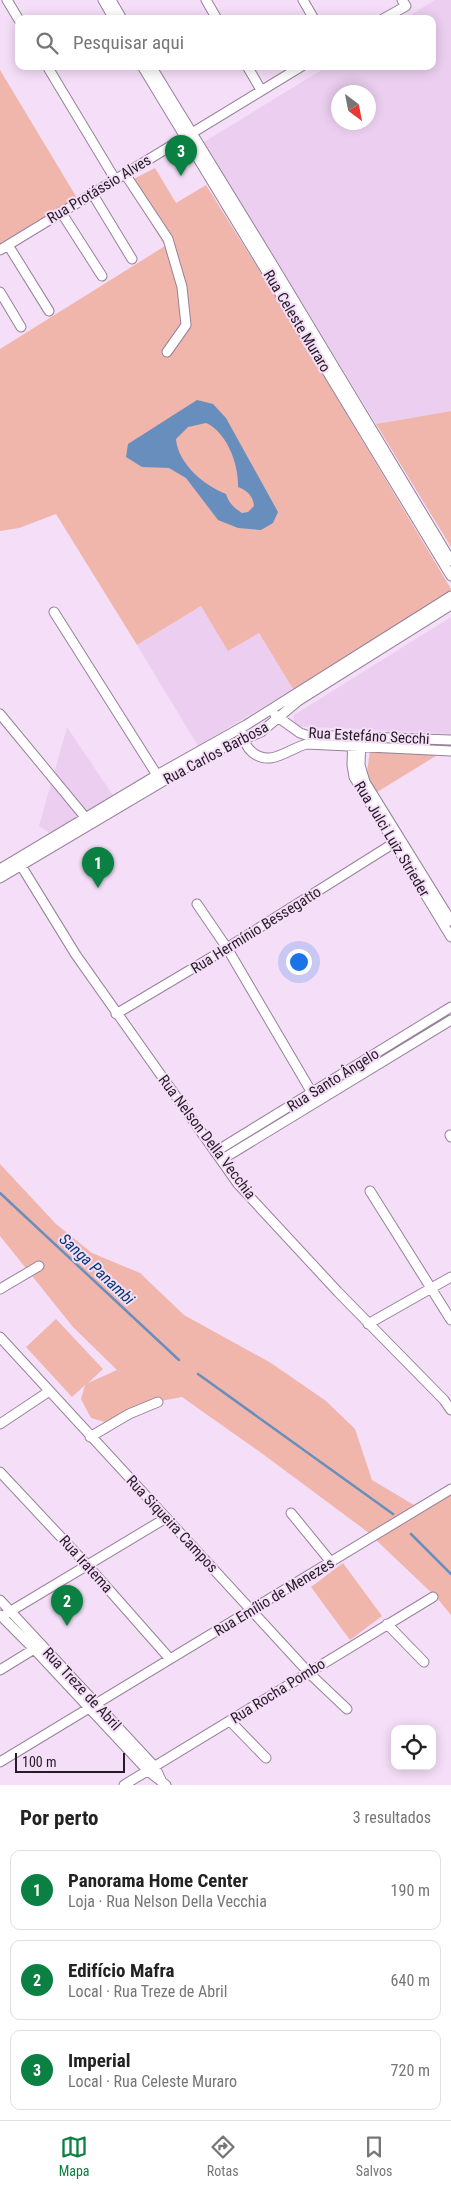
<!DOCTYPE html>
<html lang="pt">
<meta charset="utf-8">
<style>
body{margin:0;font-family:"Roboto Condensed",sans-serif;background:#f2f2f2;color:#222}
.controls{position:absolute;right:15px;bottom:15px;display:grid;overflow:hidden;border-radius:10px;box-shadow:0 2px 12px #0003}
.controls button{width:45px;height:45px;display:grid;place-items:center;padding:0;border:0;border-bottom:1px solid #e0e0e0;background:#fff;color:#222;font:25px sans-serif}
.compass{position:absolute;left:331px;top:85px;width:45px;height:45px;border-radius:50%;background:#fff;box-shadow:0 2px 12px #0003;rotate:148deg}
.scale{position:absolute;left:15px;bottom:12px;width:110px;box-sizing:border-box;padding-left:5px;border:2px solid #251c26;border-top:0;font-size:14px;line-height:18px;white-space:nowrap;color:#251c26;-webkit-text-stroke:4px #f5def8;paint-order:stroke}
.you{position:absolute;left:298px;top:961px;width:18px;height:18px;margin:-12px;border:4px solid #fff;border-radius:50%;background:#1a73e8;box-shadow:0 0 0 8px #1a73e833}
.badge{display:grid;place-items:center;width:32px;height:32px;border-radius:50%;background:#0b8043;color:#fff;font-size:16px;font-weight:700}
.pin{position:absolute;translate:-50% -41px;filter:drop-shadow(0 1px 2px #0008)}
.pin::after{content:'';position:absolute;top:26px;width:18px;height:15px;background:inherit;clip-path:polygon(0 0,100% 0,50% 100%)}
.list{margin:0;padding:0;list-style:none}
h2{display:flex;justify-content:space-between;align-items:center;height:65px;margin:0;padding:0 20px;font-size:21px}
h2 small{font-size:16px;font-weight:400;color:#767676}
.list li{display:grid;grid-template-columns:32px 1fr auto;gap:15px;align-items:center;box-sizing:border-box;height:80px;margin:0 10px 10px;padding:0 10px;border:1px solid #e0e0e0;border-radius:10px}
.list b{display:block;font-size:19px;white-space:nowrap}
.list p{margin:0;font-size:16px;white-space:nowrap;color:#767676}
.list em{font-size:16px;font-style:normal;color:#767676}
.icon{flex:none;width:28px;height:28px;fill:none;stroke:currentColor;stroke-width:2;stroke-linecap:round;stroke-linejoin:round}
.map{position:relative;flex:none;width:451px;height:1785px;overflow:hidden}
.search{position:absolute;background:#fff;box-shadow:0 2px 12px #0003;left:15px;right:15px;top:15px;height:55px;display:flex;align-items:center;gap:12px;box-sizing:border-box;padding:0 18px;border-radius:10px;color:#767676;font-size:19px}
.sheet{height:335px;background:#fff}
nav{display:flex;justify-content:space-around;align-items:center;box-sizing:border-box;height:70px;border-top:1px solid #e0e0e0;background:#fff;font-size:14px;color:#767676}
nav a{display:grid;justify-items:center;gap:2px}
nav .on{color:#0b8043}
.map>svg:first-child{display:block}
.built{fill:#eccff0;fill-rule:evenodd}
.green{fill:#f0b6ab}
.water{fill:#688ebe;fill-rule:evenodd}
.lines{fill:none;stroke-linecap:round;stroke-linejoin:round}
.stream{stroke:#688ebe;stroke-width:2.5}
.minor-casing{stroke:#97819a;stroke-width:11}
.minor{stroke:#fff;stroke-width:9}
.labels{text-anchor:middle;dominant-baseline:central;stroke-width:4;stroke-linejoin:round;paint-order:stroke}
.street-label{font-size:15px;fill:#251c26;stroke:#f5def8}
.water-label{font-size:16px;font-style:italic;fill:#023b75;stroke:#f5def8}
</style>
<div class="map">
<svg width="451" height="1785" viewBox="0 0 451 1785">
<rect width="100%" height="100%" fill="#f5def8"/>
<path class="built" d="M435,0H451V411L376,424L204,142L328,66H432V19H404ZM338,92H368V122H338Z
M201,606L259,633L293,689L198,746L137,645Z
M451,617V734L293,726L294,715Z
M67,727L114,797L51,834L39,826Z"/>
<path class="green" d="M0,70L77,198L0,245Z
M155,168L176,203L206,185L292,323L451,589V592L293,689L259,633L228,651L201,606L137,645L56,514L19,528L0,531V349L165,246L126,183Z
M451,411V547L376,424Z
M370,750L439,754L374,794L366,780Z
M0,1164L56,1224L92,1253L140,1273L184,1315L271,1363L326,1401L355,1429L372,1480L414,1505L369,1533L260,1452L182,1397L150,1403L105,1422L91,1418L81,1399L85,1385L72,1397L26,1347L56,1319L103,1369L88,1383L117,1370L73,1327L0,1236Z
M451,1494V1615L437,1598L376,1540Z
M343,1563L382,1616L350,1640L311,1587Z"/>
<path class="water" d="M197,400L213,404L226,418L278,512L273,523L261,530L238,528L218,520L186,478L169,468L142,467L126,457L128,444ZM206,423C227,432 239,465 238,487C248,491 253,496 254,506L248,512L242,513C234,508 229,503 226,494C205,486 178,464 176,439L188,427Z"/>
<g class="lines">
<path class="stream" d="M0,1193L179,1360
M198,1374L393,1514
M411,1534L451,1574"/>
<defs>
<path id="minor" d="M7,0L19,20
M103,0L114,19
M111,0L122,19
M206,0L217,19
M303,0L314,19
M383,19L406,6L402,0
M47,66L115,179
M142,66L451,576
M151,66L276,270L451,561
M247,66L261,90
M125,174L168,239L182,287L186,325L167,352
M92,193L132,259
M61,212L102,276
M8,245L49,311
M0,250L302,66
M0,292L21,327
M54,612L157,775
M0,714L85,817
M275,715L300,733L306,735L451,740
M244,735C244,741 247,748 252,752C271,768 289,748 307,744L451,751
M353,736L352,765L354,777L451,937
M361,737L360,765L365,782L451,921
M17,859L76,955L238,1184L338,1292L444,1400L451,1410
M0,869L157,775L246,725L451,596
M0,878L209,754L261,732L298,701L451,605
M197,904L227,948L315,1098
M116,1014L227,948L394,843
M450,1135L451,1137
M215,1152L451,1007
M221,1160L451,1020
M370,1191L451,1320
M0,1289L39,1266
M368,1324L451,1277
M0,1337L309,1673L347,1709
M0,1424L48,1392
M90,1437L129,1414L158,1402
M0,1472L88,1566L170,1659
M291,1513L331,1562
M0,1600L155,1767L161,1780
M6,1614L166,1518
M0,1615L34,1649L148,1771L166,1785
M387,1624L424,1662
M0,1670L39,1646
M230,1721L266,1758
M0,1762L451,1489
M124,1785L433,1597"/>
</defs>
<use href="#minor" class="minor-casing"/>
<use href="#minor" class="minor"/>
</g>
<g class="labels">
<g class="street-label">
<text transform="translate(99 189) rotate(-31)">Rua Protássio Alves</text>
<text transform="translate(297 321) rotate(59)">Rua Celeste Muraro</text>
<text transform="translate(369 736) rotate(3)">Rua Estefáno Secchi</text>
<text transform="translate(216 753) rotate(-28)">Rua Carlos Barbosa</text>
<text transform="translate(392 839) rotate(59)">Rua Julci Luiz Strieder</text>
<text transform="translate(256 930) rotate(-32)">Rua Hermínio Bessegatto</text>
<text transform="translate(333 1080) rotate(-32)">Rua Santo Ângelo</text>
<text transform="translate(207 1137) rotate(53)">Rua Nelson Della Vecchia</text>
<text transform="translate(172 1524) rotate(47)">Rua Siqueira Campos</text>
<text transform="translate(86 1564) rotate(48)">Rua Iratema</text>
<text transform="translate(274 1597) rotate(-31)">Rua Emílio de Menezes</text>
<text transform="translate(82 1689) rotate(47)">Rua Treze de Abril</text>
<text transform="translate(278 1691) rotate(-32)">Rua Rocha Pombo</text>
</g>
<g class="water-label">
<text transform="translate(97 1269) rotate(43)">Sanga Panambi</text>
</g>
</g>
</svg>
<div class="controls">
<button><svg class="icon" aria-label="locate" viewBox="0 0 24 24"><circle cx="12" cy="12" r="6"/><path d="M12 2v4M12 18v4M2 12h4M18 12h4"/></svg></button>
</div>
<svg class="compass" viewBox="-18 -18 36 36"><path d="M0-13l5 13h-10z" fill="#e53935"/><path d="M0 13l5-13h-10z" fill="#767676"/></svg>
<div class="scale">100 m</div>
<div class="you"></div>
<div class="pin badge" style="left:98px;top:888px">1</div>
<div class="pin badge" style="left:67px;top:1626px">2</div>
<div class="pin badge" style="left:181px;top:176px">3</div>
<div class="search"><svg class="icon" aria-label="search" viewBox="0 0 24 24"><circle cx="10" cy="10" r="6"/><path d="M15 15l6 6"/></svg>Pesquisar aqui</div>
</div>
<section class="sheet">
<h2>Por perto<small>3 resultados</small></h2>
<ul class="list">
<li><span class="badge">1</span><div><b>Panorama Home Center</b><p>Loja · Rua Nelson Della Vecchia</p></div><em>190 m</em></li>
<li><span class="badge">2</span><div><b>Edifício Mafra</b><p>Local · Rua Treze de Abril</p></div><em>640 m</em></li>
<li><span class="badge">3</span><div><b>Imperial</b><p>Local · Rua Celeste Muraro</p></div><em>720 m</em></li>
</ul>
</section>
<nav>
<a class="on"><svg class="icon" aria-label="map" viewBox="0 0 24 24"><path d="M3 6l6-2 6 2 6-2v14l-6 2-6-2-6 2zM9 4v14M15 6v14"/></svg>Mapa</a>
<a><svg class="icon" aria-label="directions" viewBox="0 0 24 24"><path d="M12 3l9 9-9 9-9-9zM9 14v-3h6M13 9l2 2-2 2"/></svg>Rotas</a>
<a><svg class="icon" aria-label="saved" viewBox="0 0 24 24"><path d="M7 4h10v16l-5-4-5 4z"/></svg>Salvos</a>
</nav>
